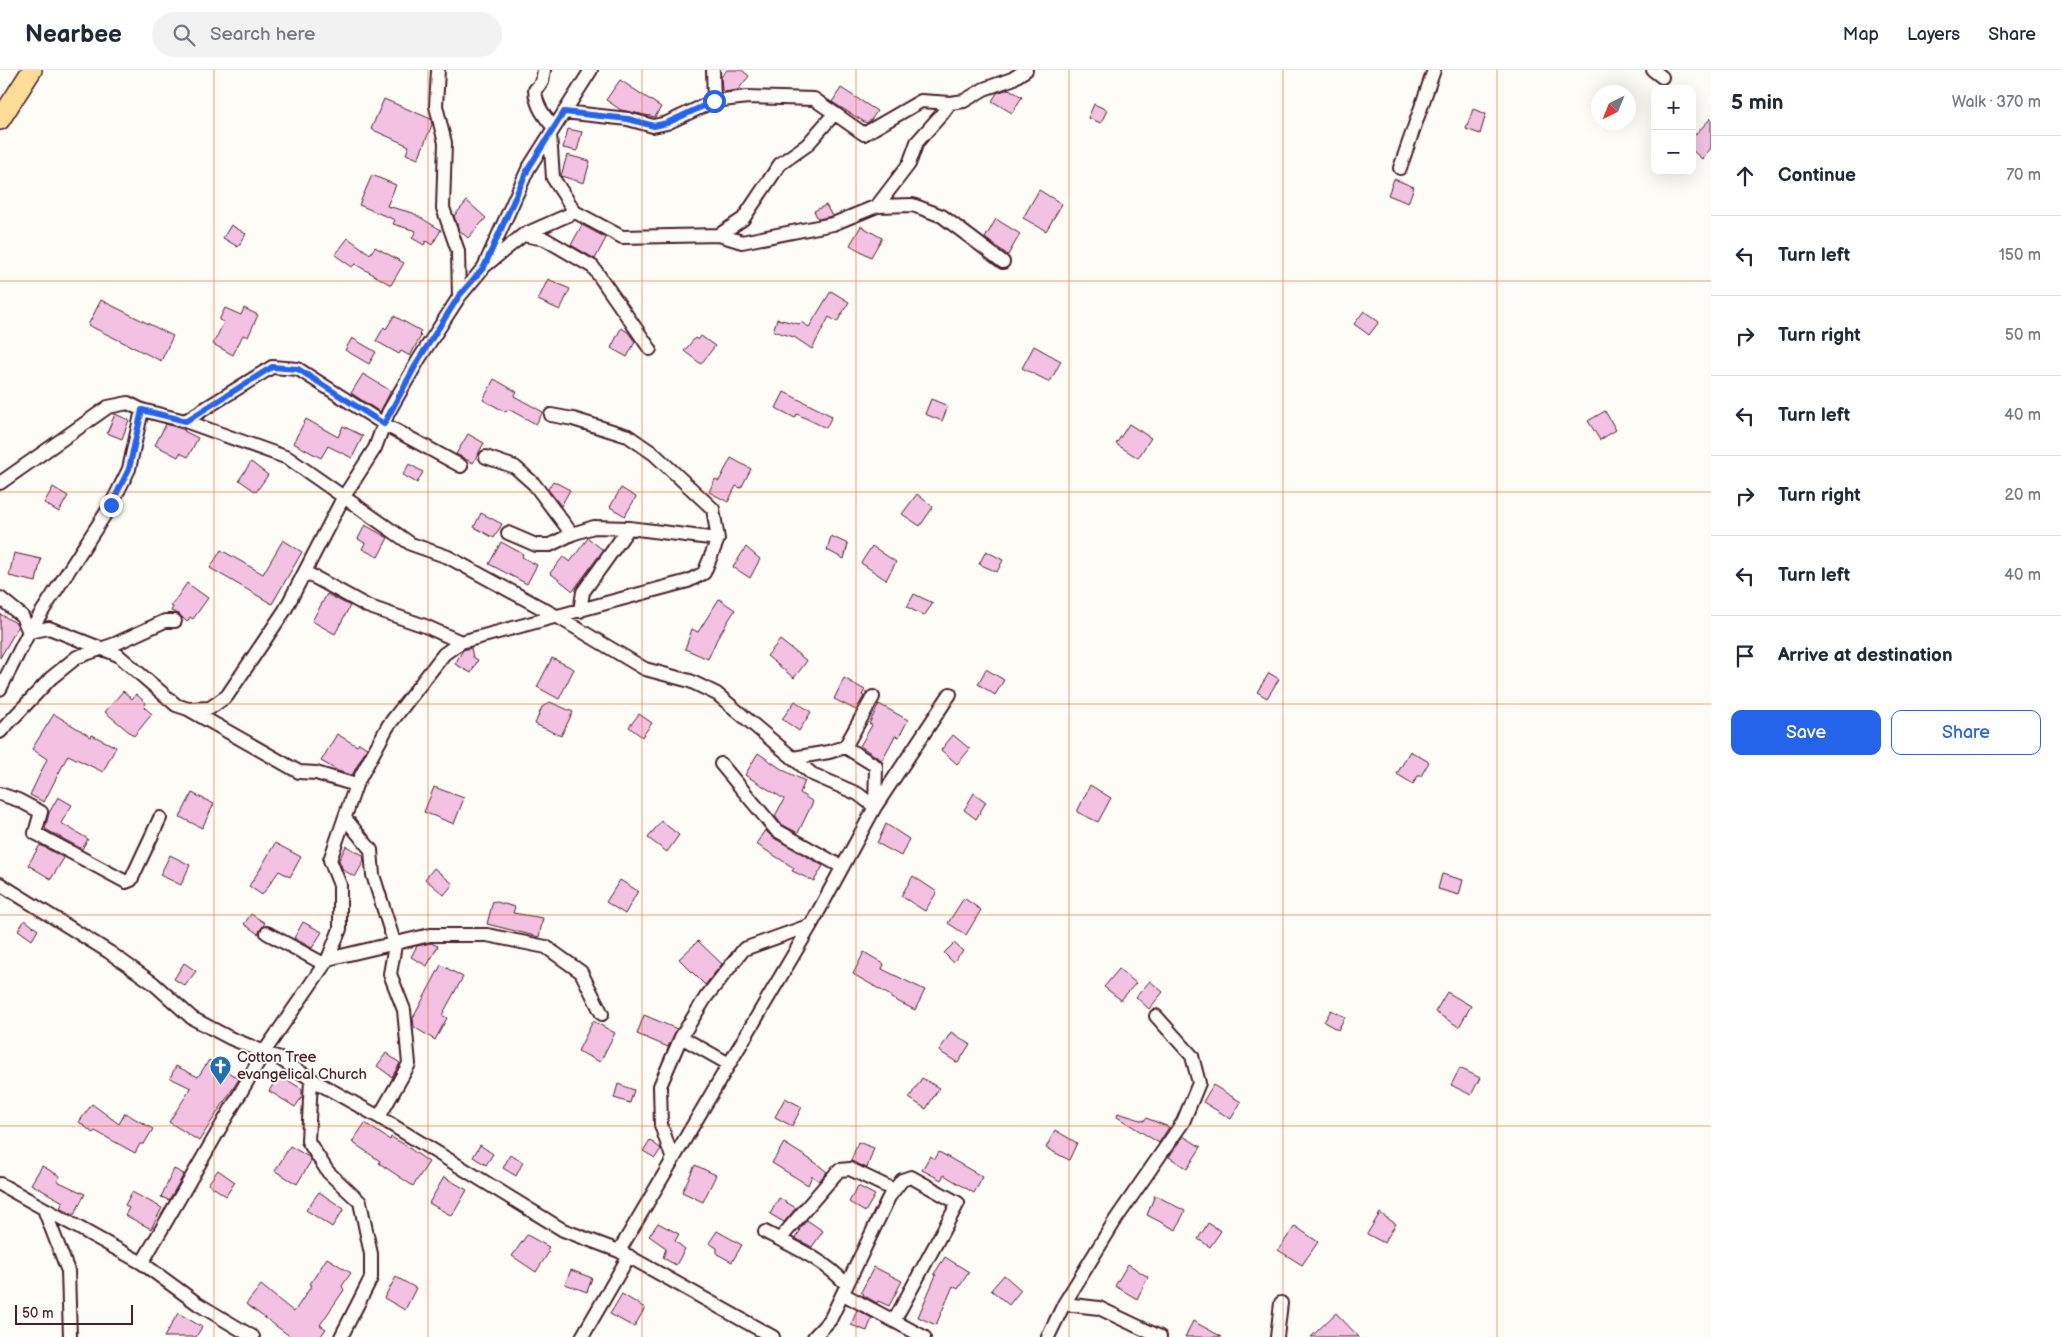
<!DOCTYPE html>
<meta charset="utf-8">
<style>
body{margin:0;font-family:"Balsamiq Sans",sans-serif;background:#f2f2f3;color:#1f2937}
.controls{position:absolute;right:15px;top:15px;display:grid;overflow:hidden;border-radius:10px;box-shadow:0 5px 20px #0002}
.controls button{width:45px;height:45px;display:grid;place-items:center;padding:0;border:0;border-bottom:1px solid #e0e1e3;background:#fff;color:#1f2937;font:25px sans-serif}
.compass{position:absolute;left:1591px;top:15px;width:45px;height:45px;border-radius:50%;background:#fff;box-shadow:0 5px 20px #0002;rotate:223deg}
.scale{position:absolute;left:15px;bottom:12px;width:118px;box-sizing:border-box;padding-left:5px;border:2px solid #4a1f2b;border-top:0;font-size:14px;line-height:18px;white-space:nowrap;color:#4a1f2b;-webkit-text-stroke:4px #fdfcf7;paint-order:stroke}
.stop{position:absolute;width:15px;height:15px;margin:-11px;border:4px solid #2563eb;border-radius:50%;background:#fff}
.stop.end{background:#2563eb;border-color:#fff;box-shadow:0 1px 5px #0008}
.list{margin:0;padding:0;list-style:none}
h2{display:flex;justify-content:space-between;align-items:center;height:65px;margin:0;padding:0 20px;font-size:21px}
h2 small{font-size:16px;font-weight:400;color:#747a83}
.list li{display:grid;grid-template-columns:32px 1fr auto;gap:15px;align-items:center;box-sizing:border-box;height:80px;padding:0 20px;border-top:1px solid #e0e1e3}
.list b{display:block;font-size:19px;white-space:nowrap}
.list em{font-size:16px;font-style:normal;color:#747a83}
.actions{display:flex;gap:10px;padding:15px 20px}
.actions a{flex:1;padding:11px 0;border:1px solid #2563eb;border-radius:10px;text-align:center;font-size:18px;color:#2563eb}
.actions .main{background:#2563eb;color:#fff}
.icon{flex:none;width:28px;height:28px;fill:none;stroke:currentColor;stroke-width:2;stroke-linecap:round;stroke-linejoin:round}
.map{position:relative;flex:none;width:1711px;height:1267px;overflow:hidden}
header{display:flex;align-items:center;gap:30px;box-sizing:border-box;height:70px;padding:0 25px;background:#fff;border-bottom:1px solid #e0e1e3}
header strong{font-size:24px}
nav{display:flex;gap:28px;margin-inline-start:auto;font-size:18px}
.search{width:350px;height:45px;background:#f2f2f3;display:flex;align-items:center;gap:12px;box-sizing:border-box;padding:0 18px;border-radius:28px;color:#747a83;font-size:19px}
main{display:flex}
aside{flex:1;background:#fff}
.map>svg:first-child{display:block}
.building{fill:#f3c1e1;stroke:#4a1f2b}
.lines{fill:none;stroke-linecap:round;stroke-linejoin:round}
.minor-casing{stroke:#4a1f2b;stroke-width:16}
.primary-casing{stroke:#4a1f2b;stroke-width:22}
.minor{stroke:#fdfcf7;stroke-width:12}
.primary{stroke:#ffdd96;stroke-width:19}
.route{stroke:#2563eb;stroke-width:6}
.grid{fill:none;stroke:#e8590c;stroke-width:1;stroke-opacity:0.55}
.labels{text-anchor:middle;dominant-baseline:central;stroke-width:4;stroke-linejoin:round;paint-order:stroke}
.poi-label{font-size:15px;fill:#4a1f2b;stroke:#fdfcf7;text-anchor:start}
</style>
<header>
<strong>Nearbee</strong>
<div class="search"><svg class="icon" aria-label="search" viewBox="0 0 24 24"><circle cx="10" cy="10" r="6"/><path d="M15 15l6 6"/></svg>Search here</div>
<nav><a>Map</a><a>Layers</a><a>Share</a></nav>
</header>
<main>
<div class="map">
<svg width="1711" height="1267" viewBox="0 0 1711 1267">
<rect width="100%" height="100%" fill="#fdfcf7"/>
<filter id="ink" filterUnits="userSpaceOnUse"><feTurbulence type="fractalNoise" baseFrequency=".02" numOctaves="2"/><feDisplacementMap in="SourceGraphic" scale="10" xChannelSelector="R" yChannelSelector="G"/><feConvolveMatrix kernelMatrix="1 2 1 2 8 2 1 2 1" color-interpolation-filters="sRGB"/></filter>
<g filter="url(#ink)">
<path class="building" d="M727,0H742L749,6L738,20L724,22L722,20L721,7Z
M620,10L661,37L655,47L621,40L606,30Z
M841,18L877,41L871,50L866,53L832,32Z
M1009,19L1022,27L1012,43L992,31L997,23Z
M384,29L431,49L432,55L418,89L406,84L409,76L371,59Z
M1094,34L1107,40L1101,53L1088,48Z
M1473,39L1486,44L1480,64L1466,59Z
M1711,48V78L1702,89L1692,80V68Z
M568,59L582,62L577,81L563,78Z
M567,85L590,91L584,113L561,106Z
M372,105L396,115L387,136L413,143L441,160L432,175L426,171L424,175L412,168L416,161L393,154L395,150L359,135Z
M1394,109L1414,117L1408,133L1388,125Z
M1039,120L1062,134L1046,161L1023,148Z
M467,131L486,148L468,168L459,160L454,146Z
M826,135L832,146L818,149L814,141Z
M996,149L1020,164L1008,185L985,168Z
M231,155L246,164L238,177L223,168Z
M582,155L606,168L595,189L571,175Z
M861,156L882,168L871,187L850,175Z
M348,168L370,184L375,177L404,193L391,215L355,194L352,197L335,185Z
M548,209L570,219L560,240L538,230Z
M831,221L849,232L837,252L829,247L812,279L794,267L773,261L777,249L799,254L801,252L809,257Z
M101,230L173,266L161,291L88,255Z
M225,238L241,245L244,238L258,245L248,267L243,265L233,285L213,274L224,252L219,250Z
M1364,241L1379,252L1369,265L1354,254Z
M394,246L421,261L419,264L421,266L410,286L401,281L399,284L376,271L384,257L386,259Z
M621,258L628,262L635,272L627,287L611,278Z
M701,266L715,276L701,294L684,281L695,268L698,270Z
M352,268L376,282L369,294L345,280Z
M1034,276L1061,291L1050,312L1022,298Z
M363,304L391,321L380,342L351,323Z
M494,309L517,322L514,326L543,342L536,354L508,339L506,342L483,330Z
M784,322L832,346L826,358L797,344L795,348L776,338Z
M931,329L948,336L942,351L925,344Z
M1605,341L1616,360L1600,370L1588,351Z
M115,344L129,350L122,369L107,363Z
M306,349L338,367L343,356L363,366L352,388L328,376L321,388L293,373Z
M166,354L185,360L184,361L198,368L188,387L180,383L178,387L155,375Z
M1129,354L1151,368L1138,388L1116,374Z
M468,364L484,373L473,393L456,384Z
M731,388L751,399L741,418L736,416L728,432L709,422L715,409L719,411Z
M251,392L268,405L256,422L239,410Z
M409,394L423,402L417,413L403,405Z
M553,411L570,420L561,436L548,419Z
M53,417L68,426L59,442L44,433Z
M621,418L636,427L625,446L610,437Z
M917,424L933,437L920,456L902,444Z
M481,443L502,454L494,468L474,457Z
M365,455L388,468L378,487L362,479L365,473L358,469Z
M831,466L848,474L844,489L827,480Z
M588,468L603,480L573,521L550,503L563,487L570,492Z
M283,470L302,482L272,534L210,498L221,480L263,504Z
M501,472L523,484L522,487L537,495L527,514L489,494Z
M872,476L896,492L886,510L861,493Z
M746,477L760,489L750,508L733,497Z
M986,481L1003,490L997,502L979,494Z
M14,483L41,489L36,512L9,506Z
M187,513L208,528L193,549L190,547L187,552L179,544L171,541L173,537L171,536Z
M327,524L350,536L335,564L312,551Z
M914,524L933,533L924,546L907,537Z
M719,529L735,540L717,569L708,589L685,579L692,559L698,562Z
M0,544L16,553L18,557L0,588Z
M780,570L807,591L794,608L767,586Z
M471,578L473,587L478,590L471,603L455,594L463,580Z
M552,588L574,599L559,629L537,617Z
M986,599L1004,610L995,625L978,614Z
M1269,603L1279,609L1267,628L1257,622Z
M844,608L865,620L862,625L864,626L856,640L834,629Z
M123,621L132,629L136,624L146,633L144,637L152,644L134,666L105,642Z
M795,631L811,642L799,661L782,649Z
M550,632L573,642L561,666L535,654L542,637Z
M879,634L908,650L899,667L895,666L882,690L860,676L872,655L869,654Z
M54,644L91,667L92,665L116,677L103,702L68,685L44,732L30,725L47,689L32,679Z
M639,644L652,653L642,667L629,657Z
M337,664L357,676L359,673L367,678L352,705L338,701L321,691Z
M953,665L970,679L957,694L941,680Z
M1410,681L1429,692L1421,706H1418L1413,714L1397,704Z
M758,683L783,700L805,711L800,723L813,732L798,763L781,754L775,746L784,729L745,705Z
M1090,715L1111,728L1098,752L1077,742Z
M434,717L464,728L454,754L424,742Z
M192,723L214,734L202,758L180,747Z
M974,723L986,732L976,749L964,740Z
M58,727L72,735L61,753L88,769L82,779L45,759L49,743Z
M661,751L679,765L667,782L648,768Z
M886,754L909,769L901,786L877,773Z
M765,760L772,767L823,796L814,811L792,801L794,798L756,774Z
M275,773L301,787L290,807L279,801L262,825L249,816L259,801Z
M40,775L64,788L51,809L28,795Z
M346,776L363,785L364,791L355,807L343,800L339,790Z
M170,785L190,795L181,815L160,805Z
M434,798L453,814L444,825L425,809Z
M1442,804L1463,810L1459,825L1438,819Z
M913,806L937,822L925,841L901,826Z
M620,810L638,821L625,844L606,832Z
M964,828L981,840L966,865L948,853Z
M493,831L515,837L513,843L543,848L539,867L487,854Z
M251,844L265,853L258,864L244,854Z
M25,850L38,860L32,870L18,860Z
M303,852L322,862L312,878L294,868Z
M698,871L722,894L705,915L679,889Z
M431,873L438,876L427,896L411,887L417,876Z
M954,873L963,881L953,892L944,883Z
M864,882L884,894L882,899L925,920L915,940L891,928V926L853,904Z
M184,893L196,901L185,916L174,909Z
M441,895L463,907L442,945L447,948L435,970L414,957L413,948Z
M1119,899L1136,913L1121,930L1104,917Z
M1150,911L1163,922L1149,939L1136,927Z
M1447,922L1471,936L1459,957L1435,942Z
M1331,940L1345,947L1338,960L1324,952Z
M644,945L677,959L668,977L637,964Z
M593,951L615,963L600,992L578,981Z
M951,962L970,974L958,993L939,981Z
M386,983L400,993L392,1007L377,996Z
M209,990L239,1009L199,1071L169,1052L191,1018L170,1008L176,996L198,1007Z
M1460,998L1480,1008L1471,1025L1451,1015Z
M279,1005L302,1019V1027L295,1037L269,1021Z
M922,1008L939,1018L926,1039L909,1028Z
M618,1014L634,1020L630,1033L614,1028Z
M1213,1015L1241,1032L1231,1049L1203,1032Z
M785,1028L802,1037L792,1056L775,1047Z
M92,1034L119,1054L125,1043L153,1059L144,1074H140L135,1083L95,1061L93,1063L79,1052Z
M1118,1043L1144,1051L1146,1048L1169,1057L1159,1073L1117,1047Z
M365,1053L390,1070L391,1067L402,1073L429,1092L413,1116L379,1093L380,1091L352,1072Z
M1055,1060L1077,1073L1069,1090L1046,1078Z
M1183,1066L1201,1077L1187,1099L1169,1087Z
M650,1070L661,1079L655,1088L643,1081Z
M858,1072L874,1078L867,1098L851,1091Z
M784,1073L816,1093L827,1102L819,1111L812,1106L808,1115L772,1093Z
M480,1075L493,1084L486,1095L473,1087Z
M290,1076L309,1087L311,1091L297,1114L275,1101Z
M939,1082L983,1107L974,1123L944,1105L941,1110L922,1100L930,1086L935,1089Z
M510,1085L523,1092L516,1106L503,1098Z
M695,1095L716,1105L703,1132L682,1122Z
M42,1096L60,1106L57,1111L85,1124L74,1145L60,1138L63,1132L31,1114Z
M174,1099L184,1104L169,1130L161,1127Z
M218,1100L235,1112L226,1126L208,1114Z
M444,1107L467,1120L452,1146L429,1133Z
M858,1116L875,1125L865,1142L849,1132Z
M132,1122L162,1138L151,1159L125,1145L129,1138L125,1135Z
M319,1122L344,1139L332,1157L306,1140Z
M1155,1125L1185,1141L1176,1160L1147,1145Z
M779,1128L796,1138L784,1152L770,1144Z
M1380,1143L1396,1154L1384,1173L1367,1164Z
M807,1150L823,1161L812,1177L795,1168L800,1161L799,1160Z
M658,1153L679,1164L675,1171L685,1179L676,1195L663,1188L666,1178L649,1166Z
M1208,1153L1221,1161L1210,1177L1198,1169Z
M1295,1156L1318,1172L1302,1195L1278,1180Z
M717,1161L742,1175L732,1192L717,1184V1178L709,1173Z
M527,1165L549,1177L547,1180L549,1182L536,1202L512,1186Z
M945,1187L969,1202L958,1219L953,1216L936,1255L918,1247L936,1205L934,1204Z
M327,1188L351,1203L342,1216L344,1220L320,1255L326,1259L320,1267H291L246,1234L261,1215L294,1242L312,1215L310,1214Z
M1128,1194L1148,1207L1137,1229L1115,1216Z
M874,1197L902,1211L889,1236L878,1231L877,1233L863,1225L864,1224L861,1222Z
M571,1200L592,1208L587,1222L565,1214Z
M1004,1205L1021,1220L1009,1235L991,1220Z
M396,1207L416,1218L405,1240L384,1228Z
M622,1224L645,1238L634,1257L610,1244Z
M857,1240L872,1248L867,1261L851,1255Z
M178,1243L202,1257L196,1267H164Z
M1336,1243L1359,1267H1311Z
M1193,1251L1222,1267H1185Z"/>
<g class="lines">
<defs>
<path id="minor" d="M438,0L436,36L445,73L443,138L458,181L459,227
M544,0L542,12L535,20C536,36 544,46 554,58
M713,0L714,31
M1653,0L1662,7
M564,42L628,49L653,56L667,53L714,31L748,27L814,29L864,64L921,31L950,33L964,31L984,19L1012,9L1026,0
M550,64L553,108L575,142L622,167L719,165L743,149L780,94L807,75L834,44
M1400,98L1434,0
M877,136L909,94L917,72L942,44L950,33
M523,165L545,169L593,197L650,279
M719,165L742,172L833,154L877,136L913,135L942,146L1003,192
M486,195L523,165L575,142
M185,351L272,297L298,299L384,354L461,396
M486,387L515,397L534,414L572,464
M0,413L108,337L128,333L142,340L185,351L288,388L411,474L448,487L558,547L645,599L690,611L717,624L812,704L858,724L875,737
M508,463L536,475H550L572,464L594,457L629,458L718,469
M305,502L367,536L425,556L461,572
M0,528L22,546L29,562L49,558L118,585L176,635L188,639L210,638L227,626L285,540L343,428L375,378L388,343L419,289L459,227L484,197L528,99L591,0
M580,541L583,522L629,458
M0,619L29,562L111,435L129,399L142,340
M188,639L299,702L316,703L356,715
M0,662L51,608L77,587L115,574L165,551H175
M845,677L876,696L875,737
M793,688L829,682L845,677L873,627
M721,694L776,760L842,797
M0,724L18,730L41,742L35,763L126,812L131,810L160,748
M345,748L371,780L373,805L395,875L390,904L404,940L409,994L379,1047
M0,814L109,882L153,913L192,948L230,968L277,987L311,1009L379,1047L563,1160L619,1181L773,1267
M267,863L324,894
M328,889L430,865H487L546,877L581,902L602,944
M681,967L729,994
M311,1009L308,1071L328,1102L360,1132L371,1184V1208L341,1267
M673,1090L661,1055L660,1016L681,967L706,927L744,879L811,855
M0,1114L142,1193L198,1234L253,1267
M44,1139L68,1201L70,1267
M765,1162C795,1177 824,1190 847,1215
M780,1169L839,1100L850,1099L894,1120
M619,1181L811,855L875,737L950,624
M142,1193L264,982L328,889L340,859V815L330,790L356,715L388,656L444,584L461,572L688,511L704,503L718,469L713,439L654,384L628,366L573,349L551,345
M843,1224L924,1267
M1064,1234L1099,1238L1160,1267
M582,1267L629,1186
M814,1267L830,1250L889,1127L902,1110L911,1107L958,1133L894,1251
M1048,1267L1064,1234L1116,1149L1183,1052L1199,1013L1192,986L1156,946
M1277,1267L1281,1233"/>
<path id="primary" d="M0,50L32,0"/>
</defs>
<use href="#minor" class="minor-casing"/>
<use href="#primary" class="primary-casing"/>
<use href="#minor" class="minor"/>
<use href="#primary" class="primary"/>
</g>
</g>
<g class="lines" filter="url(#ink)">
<path class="route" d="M111,435L129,399L142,340L186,351L272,297L298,299L384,354L419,289L459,226L484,197L528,99L564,42L628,49L654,56L667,53L714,31"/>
</g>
<path class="grid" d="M214,0V1267M428,0V1267M642,0V1267M856,0V1267M1069,0V1267M1283,0V1267M1497,0V1267M0,211H1711M0,422H1711M0,634H1711M0,845H1711M0,1056H1711"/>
<defs>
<symbol id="church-pin" viewBox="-11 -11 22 30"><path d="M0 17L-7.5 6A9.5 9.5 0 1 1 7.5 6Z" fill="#1f6fb2" stroke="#fdfcf7"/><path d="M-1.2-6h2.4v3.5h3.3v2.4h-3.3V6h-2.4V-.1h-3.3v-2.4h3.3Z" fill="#fff"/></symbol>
</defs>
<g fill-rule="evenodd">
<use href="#church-pin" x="208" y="984" width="25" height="34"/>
</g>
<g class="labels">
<g class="poi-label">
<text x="237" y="987">Cotton Tree<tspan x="237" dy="17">evangelical Church</tspan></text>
</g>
</g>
</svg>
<div class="controls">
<button>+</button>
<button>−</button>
</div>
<svg class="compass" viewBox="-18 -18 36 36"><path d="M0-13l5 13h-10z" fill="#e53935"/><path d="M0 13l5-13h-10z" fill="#747a83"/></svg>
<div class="scale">50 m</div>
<div class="stop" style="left:714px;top:31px"></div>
<div class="stop end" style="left:111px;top:435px"></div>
</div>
<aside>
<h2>5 min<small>Walk · 370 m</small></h2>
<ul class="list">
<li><svg class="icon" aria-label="ahead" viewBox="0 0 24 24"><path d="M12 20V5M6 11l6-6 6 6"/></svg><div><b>Continue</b></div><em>70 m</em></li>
<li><svg class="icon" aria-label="left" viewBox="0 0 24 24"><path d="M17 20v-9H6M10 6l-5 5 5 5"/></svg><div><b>Turn left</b></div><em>150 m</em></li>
<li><svg class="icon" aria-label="right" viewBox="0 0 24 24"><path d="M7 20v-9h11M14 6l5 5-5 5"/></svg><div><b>Turn right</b></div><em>50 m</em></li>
<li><svg class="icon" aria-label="left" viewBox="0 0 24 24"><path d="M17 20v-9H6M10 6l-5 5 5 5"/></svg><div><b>Turn left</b></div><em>40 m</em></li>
<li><svg class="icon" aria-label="right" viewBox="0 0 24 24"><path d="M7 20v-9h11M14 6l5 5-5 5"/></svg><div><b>Turn right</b></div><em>20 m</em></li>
<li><svg class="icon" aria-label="left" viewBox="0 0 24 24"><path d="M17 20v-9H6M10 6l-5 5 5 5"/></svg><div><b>Turn left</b></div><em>40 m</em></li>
<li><svg class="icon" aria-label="arrive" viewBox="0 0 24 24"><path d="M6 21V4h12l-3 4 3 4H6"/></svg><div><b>Arrive at destination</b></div></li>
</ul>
<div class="actions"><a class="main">Save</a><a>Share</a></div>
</aside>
</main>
